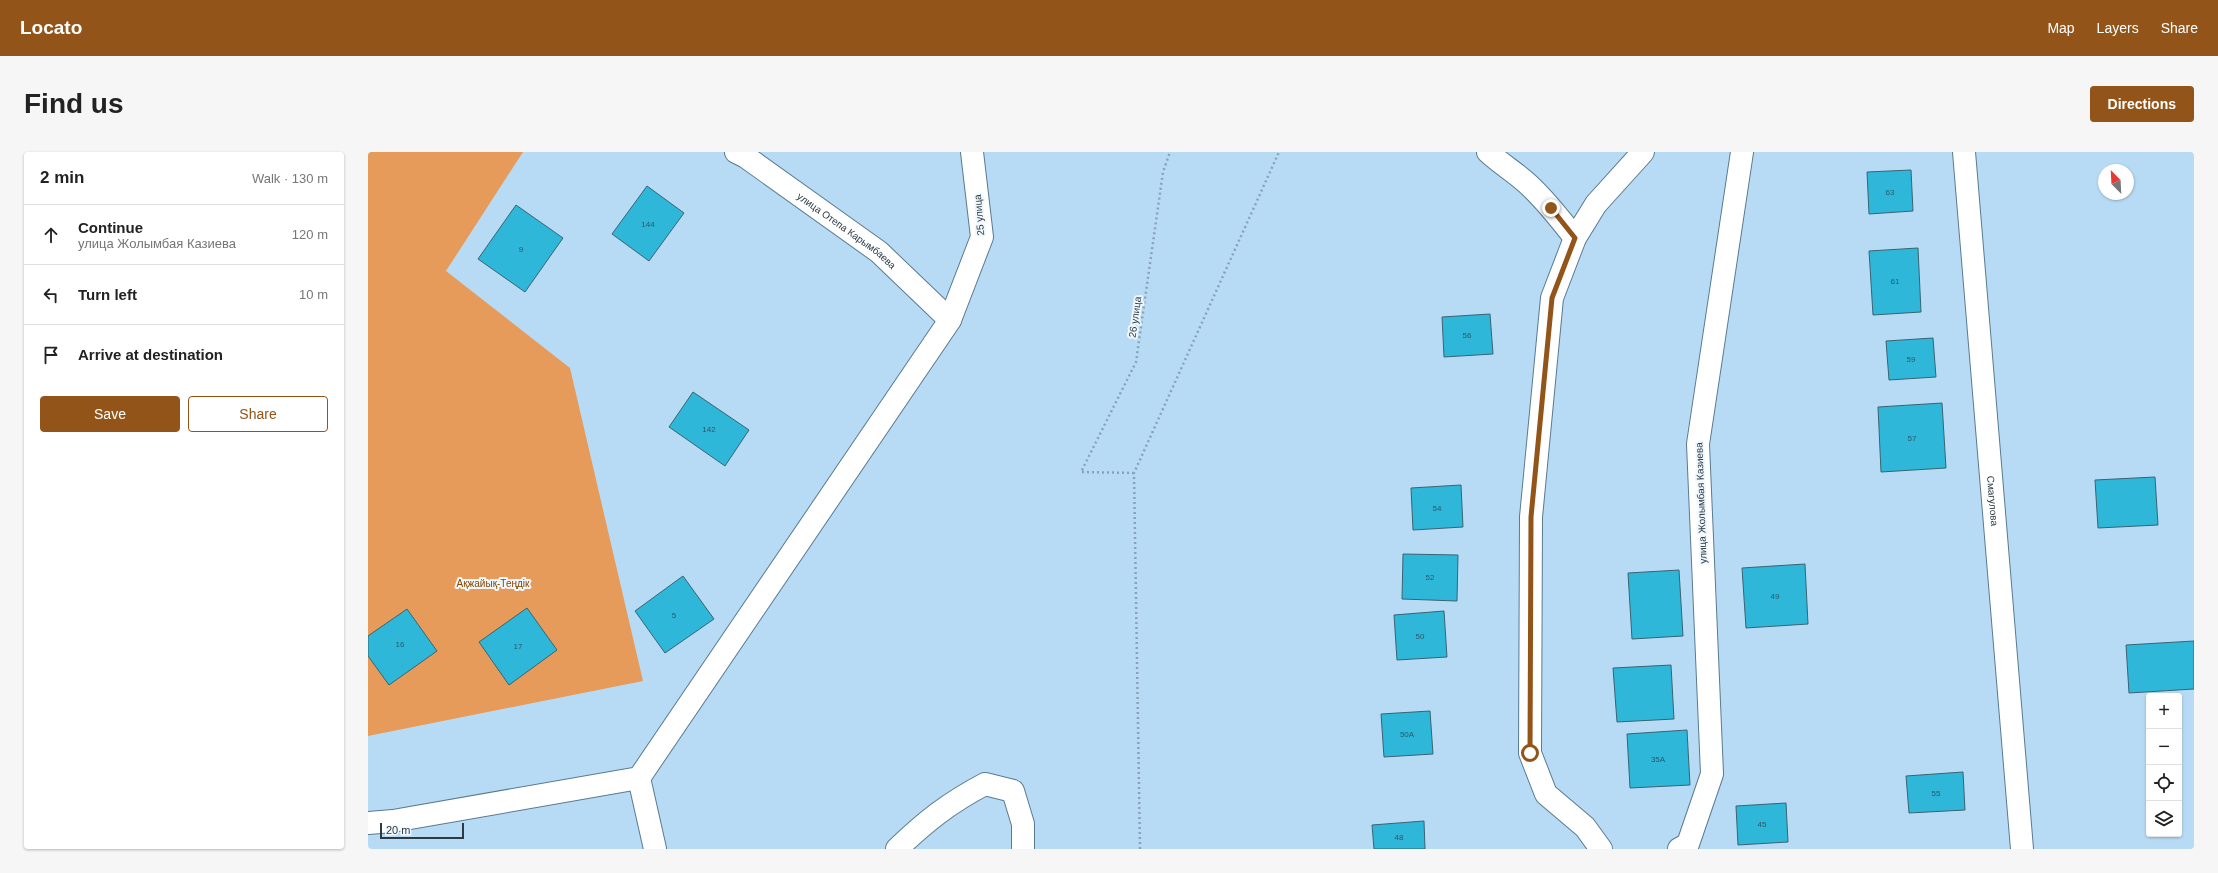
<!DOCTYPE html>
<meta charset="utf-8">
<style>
body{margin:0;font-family:Helvetica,sans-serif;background:#f6f6f6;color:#222}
.controls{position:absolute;right:12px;bottom:12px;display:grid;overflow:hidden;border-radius:4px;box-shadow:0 1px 3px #0004}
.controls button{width:36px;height:36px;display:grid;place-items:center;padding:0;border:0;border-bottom:1px solid #e0e0e0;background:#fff;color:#222;font:20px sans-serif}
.compass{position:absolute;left:1730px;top:12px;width:36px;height:36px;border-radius:50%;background:#fff;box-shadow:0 1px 3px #0004;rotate:336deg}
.scale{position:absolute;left:12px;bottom:10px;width:84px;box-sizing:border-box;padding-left:4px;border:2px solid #2c3a44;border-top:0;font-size:11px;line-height:14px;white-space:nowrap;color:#2c3a44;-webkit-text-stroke:3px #f1f8fd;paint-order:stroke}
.stop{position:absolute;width:12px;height:12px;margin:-9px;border:3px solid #925418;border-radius:50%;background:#fff}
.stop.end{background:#925418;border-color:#fff;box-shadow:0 1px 4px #0008}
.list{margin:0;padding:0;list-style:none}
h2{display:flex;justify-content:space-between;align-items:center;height:52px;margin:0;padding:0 16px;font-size:17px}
h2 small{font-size:13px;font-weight:400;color:#767676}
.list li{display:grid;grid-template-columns:26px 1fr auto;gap:12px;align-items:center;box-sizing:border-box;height:60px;padding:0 16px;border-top:1px solid #e0e0e0}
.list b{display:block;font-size:15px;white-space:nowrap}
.list p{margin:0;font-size:13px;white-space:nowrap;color:#767676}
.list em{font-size:13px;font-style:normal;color:#767676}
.actions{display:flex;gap:8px;padding:12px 16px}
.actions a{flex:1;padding:9px 0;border:1px solid #925418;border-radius:4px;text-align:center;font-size:14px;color:#925418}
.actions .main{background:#925418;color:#fff}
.icon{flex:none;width:22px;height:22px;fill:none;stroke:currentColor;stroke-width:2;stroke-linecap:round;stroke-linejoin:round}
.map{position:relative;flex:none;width:1826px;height:697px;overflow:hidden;border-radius:4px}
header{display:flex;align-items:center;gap:24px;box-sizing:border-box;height:56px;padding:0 20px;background:#925418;color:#fff}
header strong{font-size:19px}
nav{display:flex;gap:22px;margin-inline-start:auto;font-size:14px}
.intro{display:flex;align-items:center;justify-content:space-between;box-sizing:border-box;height:96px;padding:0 24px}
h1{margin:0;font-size:28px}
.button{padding:10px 18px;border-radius:4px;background:#925418;color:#fff;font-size:14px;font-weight:700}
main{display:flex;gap:24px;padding:0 24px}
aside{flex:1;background:#fff;border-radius:4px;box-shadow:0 1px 3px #0004}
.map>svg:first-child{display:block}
.garden{fill:#e79b5a}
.building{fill:#2eb7d9;stroke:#396471}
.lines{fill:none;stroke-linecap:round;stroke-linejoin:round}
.minor-casing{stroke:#597a91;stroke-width:24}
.path{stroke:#88a3b8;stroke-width:2.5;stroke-dasharray:2 3;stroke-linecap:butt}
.minor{stroke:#fff;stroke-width:22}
.route{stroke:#925418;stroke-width:5}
.labels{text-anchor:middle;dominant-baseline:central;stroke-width:4;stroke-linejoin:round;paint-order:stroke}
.number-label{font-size:8px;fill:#2c5969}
.street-label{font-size:10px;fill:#2c3a44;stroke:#f1f8fd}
.park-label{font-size:10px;fill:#834600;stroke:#f1f8fd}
</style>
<header>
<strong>Locato</strong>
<nav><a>Map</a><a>Layers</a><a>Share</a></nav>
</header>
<div class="intro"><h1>Find us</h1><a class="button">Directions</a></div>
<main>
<aside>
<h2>2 min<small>Walk · 130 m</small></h2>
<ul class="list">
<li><svg class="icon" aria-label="ahead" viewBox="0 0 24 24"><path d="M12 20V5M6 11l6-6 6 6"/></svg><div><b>Continue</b><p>улица Жолымбая Казиева</p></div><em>120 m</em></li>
<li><svg class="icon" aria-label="left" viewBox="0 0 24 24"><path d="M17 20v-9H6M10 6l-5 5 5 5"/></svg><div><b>Turn left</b></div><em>10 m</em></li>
<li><svg class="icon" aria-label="arrive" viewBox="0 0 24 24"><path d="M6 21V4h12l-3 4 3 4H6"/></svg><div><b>Arrive at destination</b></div></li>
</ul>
<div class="actions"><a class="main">Save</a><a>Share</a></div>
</aside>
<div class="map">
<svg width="1826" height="697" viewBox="0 0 1826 697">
<rect width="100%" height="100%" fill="#b8dbf5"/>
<path class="garden" d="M0,0H155L78,119L202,216L275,529L0,584Z"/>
<path class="building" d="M1543,18L1545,59L1501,62L1499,20Z
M279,34L316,61L281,109L244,82Z
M148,53L195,86L157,140L110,107Z
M1550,96L1553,160L1505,163L1501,99Z
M1122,162L1125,202L1076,205L1074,165Z
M1565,186L1568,225L1521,228L1518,189Z
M325,240L381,278L357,314L301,275Z
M1574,251L1578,316L1513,320L1510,255Z
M1787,325L1790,373L1730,376L1727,328Z
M1093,333L1095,375L1045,378L1043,336Z
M1035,402L1090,403L1089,449L1034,447Z
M1437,412L1440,472L1378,476L1374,416Z
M1311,418L1315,484L1264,487L1260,421Z
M315,424L346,467L297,501L267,459Z
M159,456L189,498L141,533L111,490Z
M39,457L69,499L21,533L0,504V484Z
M1076,459L1079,505L1029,508L1026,463Z
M1826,489V537L1761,541L1758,493Z
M1303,513L1306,567L1249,570L1245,516Z
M1062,559L1065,602L1016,605L1013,562Z
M1319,578L1322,633L1262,636L1259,582Z
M1595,620L1597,658L1541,661L1538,624Z
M1418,651L1420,690L1370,693L1368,654Z
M1056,669L1057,697H1006L1004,673Z"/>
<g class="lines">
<defs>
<g id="minor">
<path id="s1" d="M368,0L378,5L511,100L582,168"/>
<path d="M1120,0C1134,13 1150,22 1163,35C1179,50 1193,68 1207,86"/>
<path id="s2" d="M1596,0L1654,697"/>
<path d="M271,626L287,697"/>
<path d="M0,671L25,669L271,626L582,168L614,85L604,0"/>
<path d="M529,697C558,669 581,651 617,632L645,639L655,672V697"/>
<path d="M1233,697L1217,675L1178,642L1162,601L1163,365L1184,146L1207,86L1228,52L1275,0"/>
<path d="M1311,697L1320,692L1344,622L1330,292L1374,0"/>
</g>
</defs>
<use href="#minor" class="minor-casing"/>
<path class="path" d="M766,321L713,320L768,210L795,20L802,0
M772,697L766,321L911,0"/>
<use href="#minor" class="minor"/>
</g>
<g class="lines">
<path class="route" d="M1162,601L1163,365L1184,146L1207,86L1183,56"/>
</g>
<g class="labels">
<g class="number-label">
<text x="1522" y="40">63</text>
<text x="280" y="72">144</text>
<text x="153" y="97">9</text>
<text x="1527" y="129">61</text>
<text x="1099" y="183">56</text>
<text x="1543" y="207">59</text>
<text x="341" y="277">142</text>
<text x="1544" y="286">57</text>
<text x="1069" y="356">54</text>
<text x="1062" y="425">52</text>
<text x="1407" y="444">49</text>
<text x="306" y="463">5</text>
<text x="1052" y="484">50</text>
<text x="32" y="492">16</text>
<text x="150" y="494">17</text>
<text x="1039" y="582">50А</text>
<text x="1290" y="607">35А</text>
<text x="1568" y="641">55</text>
<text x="1394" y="672">45</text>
<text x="1031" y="685">48</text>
</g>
<g class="street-label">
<text transform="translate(611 63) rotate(-95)">25 улица</text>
<text stroke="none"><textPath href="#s1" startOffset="136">улица Отепа Карымбаева</textPath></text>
<text transform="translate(767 165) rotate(-82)">26 улица</text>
<text stroke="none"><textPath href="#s2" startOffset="350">Смагулова</textPath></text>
<text transform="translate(1333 351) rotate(-92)">улица Жолымбая Казиева</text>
</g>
<g class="park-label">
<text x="125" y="431">Ақжайық-Теңдік</text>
</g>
</g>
</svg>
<div class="controls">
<button>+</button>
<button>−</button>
<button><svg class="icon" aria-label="locate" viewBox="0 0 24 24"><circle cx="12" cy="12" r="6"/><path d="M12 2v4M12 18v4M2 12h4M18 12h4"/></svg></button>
<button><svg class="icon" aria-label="layers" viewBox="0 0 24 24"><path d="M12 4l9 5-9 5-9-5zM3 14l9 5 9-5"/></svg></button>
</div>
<svg class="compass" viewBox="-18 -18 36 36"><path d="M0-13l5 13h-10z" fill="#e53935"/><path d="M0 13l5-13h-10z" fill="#767676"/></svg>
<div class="scale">20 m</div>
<div class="stop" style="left:1162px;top:601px"></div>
<div class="stop end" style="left:1183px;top:56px"></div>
</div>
</main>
